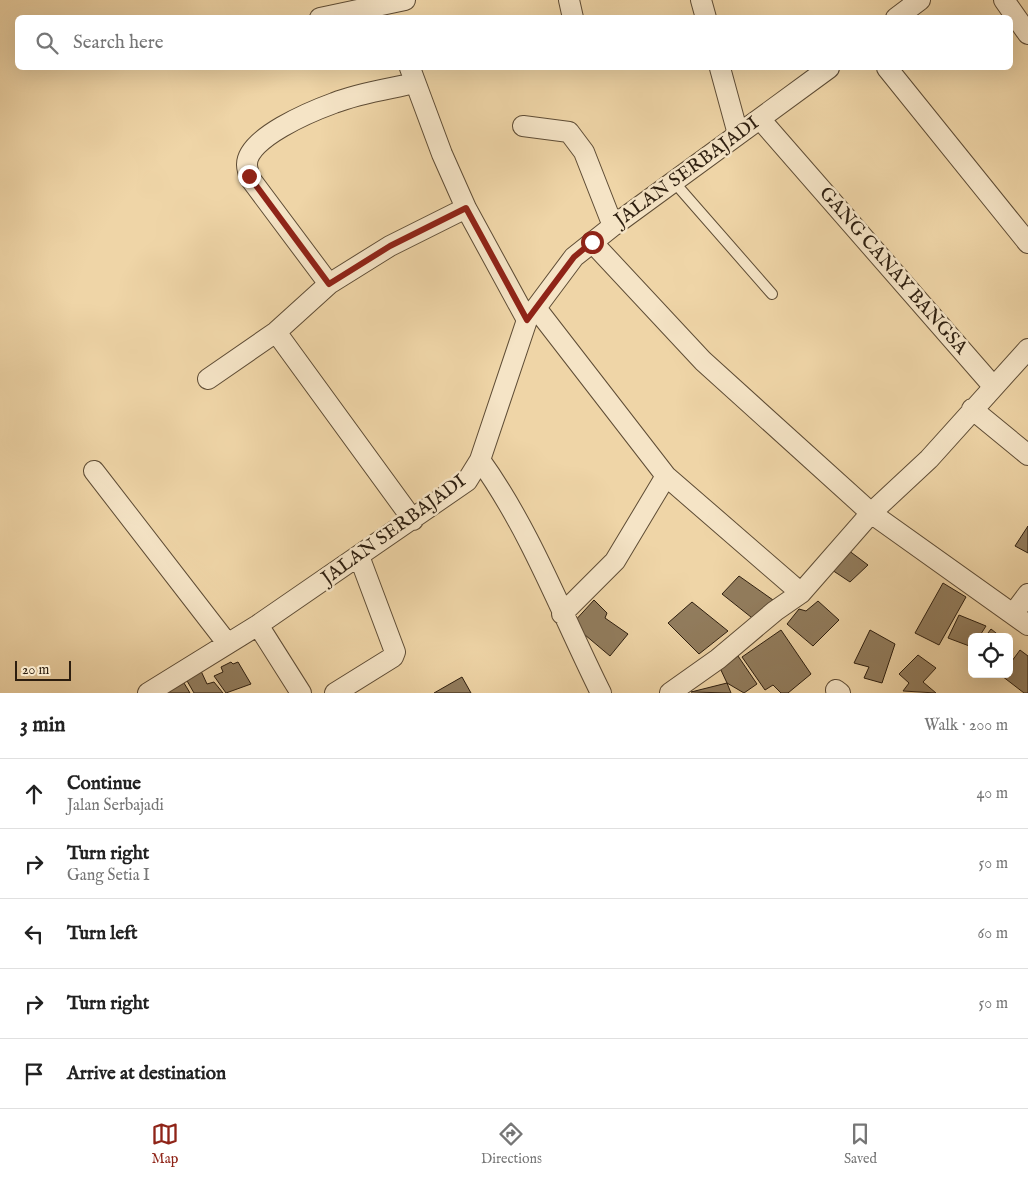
<!DOCTYPE html>
<meta charset="utf-8">
<style>
body{margin:0;font-family:"IM FELL English",serif;background:#f2f2f2;color:#222}
.controls{position:absolute;right:15px;bottom:15px;display:grid;overflow:hidden;border-radius:8px;box-shadow:0 5px 20px #0002}
.controls button{width:45px;height:45px;display:grid;place-items:center;padding:0;border:0;border-bottom:1px solid #e0e0e0;background:#fff;color:#222;font:25px sans-serif}
.scale{position:absolute;left:15px;bottom:12px;width:56px;box-sizing:border-box;padding-left:5px;border:2px solid #2d1e0f;border-top:0;font-size:14px;line-height:18px;white-space:nowrap;color:#2d1e0f;-webkit-text-stroke:4px #f5e4c6;paint-order:stroke}
.stop{position:absolute;width:15px;height:15px;margin:-11px;border:4px solid #8f2418;border-radius:50%;background:#fff}
.stop.end{background:#8f2418;border-color:#fff;box-shadow:0 1px 5px #0008}
.list{margin:0;padding:0;list-style:none}
h2{display:flex;justify-content:space-between;align-items:center;height:65px;margin:0;padding:0 20px;font-size:21px}
h2 small{font-size:16px;font-weight:400;color:#767676}
.list li{display:grid;grid-template-columns:32px 1fr auto;gap:15px;align-items:center;box-sizing:border-box;height:70px;padding:0 20px;border-top:1px solid #e0e0e0}
.list b{display:block;font-size:19px;white-space:nowrap}
.list p{margin:0;font-size:16px;white-space:nowrap;color:#767676}
.list em{font-size:16px;font-style:normal;color:#767676}
.icon{flex:none;width:28px;height:28px;fill:none;stroke:currentColor;stroke-width:2;stroke-linecap:round;stroke-linejoin:round}
.map{position:relative;flex:none;width:1028px;height:693px;overflow:hidden}
.search{position:absolute;background:#fff;box-shadow:0 5px 20px #0002;left:15px;right:15px;top:15px;height:55px;display:flex;align-items:center;gap:12px;box-sizing:border-box;padding:0 18px;border-radius:8px;color:#767676;font-size:19px}
.sheet{height:415px;background:#fff}
nav{display:flex;justify-content:space-around;align-items:center;box-sizing:border-box;height:70px;border-top:1px solid #e0e0e0;background:#fff;font-size:14px;color:#767676}
nav a{display:grid;justify-items:center;gap:2px}
nav .on{color:#8f2418}
.map>svg:first-child{display:block}
.building{fill:#927d5e;stroke:#2d1e0f}
.lines{fill:none;stroke-linecap:round;stroke-linejoin:round}
.lane-casing{stroke:#5e4c35;stroke-width:12}
.street-casing{stroke:#5e4c35;stroke-width:22}
.lane{stroke:#f5e4c6;stroke-width:10}
.street{stroke:#f5e4c6;stroke-width:20}
.route{stroke:#8f2418;stroke-width:6}
.labels{text-anchor:middle;dominant-baseline:central;stroke-width:5;stroke-linejoin:round;paint-order:stroke}
.street-label{font-size:19px;fill:#2d1e0f;stroke:#f5e4c6}
</style>
<div class="map">
<svg width="1028" height="693" viewBox="0 0 1028 693">
<rect width="100%" height="100%" fill="#efd5a7"/>
<filter id="stains"><feTurbulence type="fractalNoise" baseFrequency=".004" numOctaves="4"/><feColorMatrix values="0 0 0 0 .2 0 0 0 0 .09 0 0 0 0 .02 0 0 0 .5 -.17"/></filter>
<radialGradient id="worn" r=".72"><stop offset=".6" stop-color="#630" stop-opacity="0"/><stop offset="1" stop-color="#630" stop-opacity=".3"/></radialGradient>
<path class="building" d="M1028,526V553L1015,546Z
M848,550L868,565L850,582L829,568Z
M739,576L773,600L756,621L722,594Z
M943,583L966,597L939,645L915,633Z
M594,600L607,613L605,618L628,634L610,656L572,624Z
M818,601L839,620L813,646L787,624L799,609L806,611Z
M692,602L728,631L699,654L668,623Z
M959,615L986,626L979,637H972V647L948,638Z
M991,629L1001,637H985Z
M781,630L811,674L788,693H781L773,685L765,690L742,657Z
M870,630L895,644L882,683L864,678L869,667L854,663Z
M1020,650L1028,656V693H1024L1002,676L1009,674V665Z
M918,655L936,668L923,682L936,693L903,691L909,683L899,674Z
M738,656L757,684L744,693L727,683L720,668Z
M231,662L233,664L238,662L251,684L226,693L214,676L223,672L221,667Z
M201,671L207,684L214,682L223,693H194L186,679Z
M462,677L471,693H434Z
M184,683L190,693H163Z
M727,683L731,693L691,692Z"/>
<g class="lines">
<defs>
<path id="lane" d="M674,182L772,294"/>
<path id="street" d="M569,0L573,18
M701,0L706,18
M1004,0L1028,34
M320,18L405,0
M896,18L920,0
M410,68L442,154L466,208L527,320
M720,68L738,134
M887,68L1028,243
M760,119L993,386
M523,126L569,132L584,152L613,226
M592,242L703,361L871,513L1028,625
M329,284L249,177C249,173 247,169 247,165C246,138 312,111 334,103C359,93 389,89 415,83
M536,308L666,476L801,593
M276,332L413,520
M208,379L276,332L329,284L390,246L466,208
M972,409L1028,455
M480,460C531,531 562,615 601,693
M94,471L227,643
M562,614L615,561L666,476
M1013,614L1028,594
M258,625L301,693
M836,690L840,693
M148,693L258,625L467,481L480,460L527,320L574,257L613,226L829,68
M335,693L393,657L395,652L359,556
M670,693L718,659L775,611L801,593L871,513L929,459L1028,349"/>
</defs>
<use href="#lane" class="lane-casing"/>
<use href="#street" class="street-casing"/>
<use href="#lane" class="lane"/>
<use href="#street" class="street"/>
</g>
<g class="lines">
<path class="route" d="M249,176L329,284L390,246L466,208L527,320L574,257L592,242"/>
</g>
<g class="labels">
<g class="street-label">
<text transform="translate(687 172) rotate(-36)">JALAN SERBAJADI</text>
<text transform="translate(893 271) rotate(49)">GANG CANAY BANGSA</text>
<text transform="translate(394 530) rotate(-36)">JALAN SERBAJADI</text>
</g>
</g>
<rect width="100%" height="100%" filter="url(#stains)"/>
<rect width="100%" height="100%" fill="url(#worn)"/>
</svg>
<div class="controls">
<button><svg class="icon" aria-label="locate" viewBox="0 0 24 24"><circle cx="12" cy="12" r="6"/><path d="M12 2v4M12 18v4M2 12h4M18 12h4"/></svg></button>
</div>
<div class="scale">20 m</div>
<div class="stop" style="left:592px;top:242px"></div>
<div class="stop end" style="left:249px;top:176px"></div>
<div class="search"><svg class="icon" aria-label="search" viewBox="0 0 24 24"><circle cx="10" cy="10" r="6"/><path d="M15 15l6 6"/></svg>Search here</div>
</div>
<section class="sheet">
<h2>3 min<small>Walk · 200 m</small></h2>
<ul class="list">
<li><svg class="icon" aria-label="ahead" viewBox="0 0 24 24"><path d="M12 20V5M6 11l6-6 6 6"/></svg><div><b>Continue</b><p>Jalan Serbajadi</p></div><em>40 m</em></li>
<li><svg class="icon" aria-label="right" viewBox="0 0 24 24"><path d="M7 20v-9h11M14 6l5 5-5 5"/></svg><div><b>Turn right</b><p>Gang Setia I</p></div><em>50 m</em></li>
<li><svg class="icon" aria-label="left" viewBox="0 0 24 24"><path d="M17 20v-9H6M10 6l-5 5 5 5"/></svg><div><b>Turn left</b></div><em>60 m</em></li>
<li><svg class="icon" aria-label="right" viewBox="0 0 24 24"><path d="M7 20v-9h11M14 6l5 5-5 5"/></svg><div><b>Turn right</b></div><em>50 m</em></li>
<li><svg class="icon" aria-label="arrive" viewBox="0 0 24 24"><path d="M6 21V4h12l-3 4 3 4H6"/></svg><div><b>Arrive at destination</b></div></li>
</ul>
</section>
<nav>
<a class="on"><svg class="icon" aria-label="map" viewBox="0 0 24 24"><path d="M3 6l6-2 6 2 6-2v14l-6 2-6-2-6 2zM9 4v14M15 6v14"/></svg>Map</a>
<a><svg class="icon" aria-label="directions" viewBox="0 0 24 24"><path d="M12 3l9 9-9 9-9-9zM9 14v-3h6M13 9l2 2-2 2"/></svg>Directions</a>
<a><svg class="icon" aria-label="saved" viewBox="0 0 24 24"><path d="M7 4h10v16l-5-4-5 4z"/></svg>Saved</a>
</nav>
